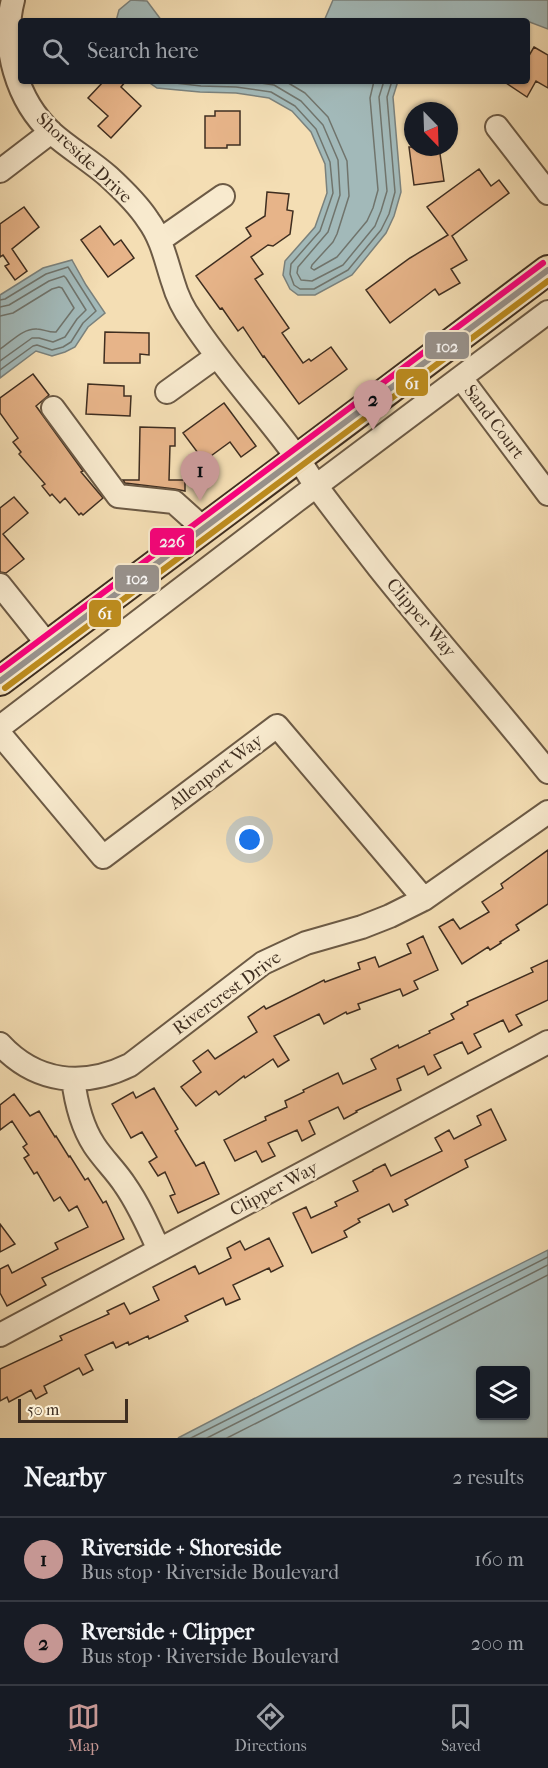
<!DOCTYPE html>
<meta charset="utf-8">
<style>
body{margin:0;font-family:"IM FELL French Canon",serif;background:#242831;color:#f1f3f6}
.controls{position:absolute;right:18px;bottom:18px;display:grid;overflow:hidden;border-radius:6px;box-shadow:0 2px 4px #0004}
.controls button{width:54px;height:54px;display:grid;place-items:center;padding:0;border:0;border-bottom:2px solid #363941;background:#171b24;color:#f1f3f6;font:30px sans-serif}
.compass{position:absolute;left:404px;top:102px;width:54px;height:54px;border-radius:50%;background:#171b24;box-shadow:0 2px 4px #0004;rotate:157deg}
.scale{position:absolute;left:18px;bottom:15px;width:110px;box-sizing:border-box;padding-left:6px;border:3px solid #3f2e20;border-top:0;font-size:16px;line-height:21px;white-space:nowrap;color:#3f2e20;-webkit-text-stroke:4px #f8eace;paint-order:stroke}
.you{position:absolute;left:250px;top:840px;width:21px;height:21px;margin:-15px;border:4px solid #fff;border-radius:50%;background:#1a73e8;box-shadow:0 0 0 9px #1a73e833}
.badge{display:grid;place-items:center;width:39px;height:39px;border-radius:50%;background:#c59692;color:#111;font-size:20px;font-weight:700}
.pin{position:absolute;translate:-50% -50px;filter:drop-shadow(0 2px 3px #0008)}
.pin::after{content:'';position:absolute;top:32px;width:21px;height:18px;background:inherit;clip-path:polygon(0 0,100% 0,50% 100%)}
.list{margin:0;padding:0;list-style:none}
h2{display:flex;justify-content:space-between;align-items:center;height:78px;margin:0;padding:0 24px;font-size:26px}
h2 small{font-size:20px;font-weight:400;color:#9ea1a6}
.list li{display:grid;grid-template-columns:39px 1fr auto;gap:18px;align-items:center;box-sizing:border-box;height:84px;padding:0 24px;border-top:2px solid #363941}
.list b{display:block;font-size:22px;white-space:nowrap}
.list p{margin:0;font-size:20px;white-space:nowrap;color:#9ea1a6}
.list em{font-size:20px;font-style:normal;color:#9ea1a6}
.icon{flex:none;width:33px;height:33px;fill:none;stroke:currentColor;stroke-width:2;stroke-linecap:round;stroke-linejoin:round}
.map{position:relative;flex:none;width:548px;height:1438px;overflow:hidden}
.search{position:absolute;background:#171b24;box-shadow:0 2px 4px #0004;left:18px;right:18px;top:18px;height:66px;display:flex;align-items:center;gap:15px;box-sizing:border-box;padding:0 21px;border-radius:6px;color:#9ea1a6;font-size:22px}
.sheet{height:246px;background:#171b24}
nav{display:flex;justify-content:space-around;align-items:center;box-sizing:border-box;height:84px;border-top:2px solid #363941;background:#171b24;font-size:16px;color:#9ea1a6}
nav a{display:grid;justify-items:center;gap:3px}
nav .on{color:#c59692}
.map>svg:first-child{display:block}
.water{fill:#a2b9b9;stroke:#7a817c;stroke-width:1.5;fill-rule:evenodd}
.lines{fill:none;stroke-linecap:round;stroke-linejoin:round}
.shore{stroke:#70746c;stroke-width:1.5}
.building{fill:#e7b489;stroke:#3f2e20;stroke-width:1.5}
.minor-casing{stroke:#6c5a45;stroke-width:26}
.major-casing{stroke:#3f2e20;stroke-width:32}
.minor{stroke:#f8eace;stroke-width:22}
.major{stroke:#f4deb4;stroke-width:28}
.bus-1-casing{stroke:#f8eace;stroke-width:10}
.bus-2-casing{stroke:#f8eace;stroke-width:10}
.bus-3-casing{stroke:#f8eace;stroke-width:10}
.bus-1{stroke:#98928d;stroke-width:6}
.bus-2{stroke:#bd8c1e;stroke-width:6}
.bus-3{stroke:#fa007d;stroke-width:6}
.labels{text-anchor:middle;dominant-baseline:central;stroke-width:5;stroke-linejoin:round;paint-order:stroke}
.street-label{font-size:18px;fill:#3f2e20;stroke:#f8eace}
.line-badge{stroke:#f8eace;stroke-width:2}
.badge-label{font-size:16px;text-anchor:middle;font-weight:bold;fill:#fff}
</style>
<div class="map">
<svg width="548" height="1438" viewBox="0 0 548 1438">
<rect width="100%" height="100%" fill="#f4deb4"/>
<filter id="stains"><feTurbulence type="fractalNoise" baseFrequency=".00333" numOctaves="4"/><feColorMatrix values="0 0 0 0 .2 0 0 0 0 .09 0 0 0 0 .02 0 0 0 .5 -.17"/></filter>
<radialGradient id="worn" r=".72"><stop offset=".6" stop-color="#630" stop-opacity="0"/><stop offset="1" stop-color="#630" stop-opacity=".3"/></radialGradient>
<path class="water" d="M131,0L147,1L162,21H116L119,10Z
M333,0H548V29L527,21H324Z
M147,81H398L393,97L401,192L394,216L386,233L352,275L315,295H298L290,289L283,275L285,261L315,227L327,193L325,164L311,132L292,111L269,98L236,93L200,92L157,88Z
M72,260L86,285L105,313L88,327L75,347L65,352L52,356L36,351L0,378V295L43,268Z
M548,1250V1438H178L358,1345ZM480,1370H526V1416H480Z"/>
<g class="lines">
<path class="shore" d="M158,81L201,86L236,87L271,92L295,106L316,129L330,162L333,193L320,231L291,264L290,274L294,285L300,289H314L348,270L381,230L389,214L395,192L387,97L392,81
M248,81L274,85L301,101L323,125L338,160L340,195L328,232L298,267L297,273L301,280L312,281L343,265L375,226L381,211L387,191L379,97L384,81
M285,81L305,93L328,117L347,161L349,196L337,234L333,242L312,265L311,268L314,270L337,257L367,221L373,208L378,190L370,98L374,81
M0,300L5,299L46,274L68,267L96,311L83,323L71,342L63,347L52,350L37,345L33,346L0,370
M0,307L9,305L49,281L64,276L66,278L86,310L77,319L65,337L53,342L39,338H32L0,361
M0,316L13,313L52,289L59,287L62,288L74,308L56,332C49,333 44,329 37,329C23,328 11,342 0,349
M191,1438L548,1257
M207,1438L548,1265
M227,1438L548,1275"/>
</g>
<path class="building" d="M534,47L548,55V88L536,81L527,97L503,81H527V59Z
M104,81H126L121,87L141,106L111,138L98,126L108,116L88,98Z
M215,111H240V145H227V148H205V116H215Z
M409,147H439L444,181L414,185Z
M479,169L491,186L499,180L509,193L452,236L467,260L451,269L460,283L439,295L435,289L390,323L366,290L410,258L448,235L427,207Z
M267,192L289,194L287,210L293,211L290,234L273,246L268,245L251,257L263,274L255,279L289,328L282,333L303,363L309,359L311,361L331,347L347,369L299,404L264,356L263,357L243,327L238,331L222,308L220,309L196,276L251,236L246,228L265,216Z
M24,207L39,227L12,249L27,271L15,280L5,266L9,264L3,255L0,257V224Z
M100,226L114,245L121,240L134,258L108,277L81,240Z
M105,332L149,333V355L140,354V363H104Z
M33,374L49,395L36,406L83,471L81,472L103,498L83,515L81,513L79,515L65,498L60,503L52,494L50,496L42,486L45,484L19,454L21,452L13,442L18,438L0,413V398Z
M88,384L124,386V396H131L130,416L86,414Z
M224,403L256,446L241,457L230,442L204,461L183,433Z
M140,427L175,428V446H170L169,480H185V491L175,489L125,483L123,480H139Z
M14,497L28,513L3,534L24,559L6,573L0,572V508Z
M548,850V904L516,925L519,930L500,942L501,943L490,950L488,947L462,964L439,927L453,919L460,929L489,912L482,902L503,888L501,884Z
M423,936L438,970L414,981L418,989L403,996L400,989L358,1004L360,1009L347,1014L346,1012L324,1024L319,1014L274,1036L289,1060L278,1067L273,1059L245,1078L244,1076L219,1095L216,1091L196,1106L181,1087L201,1072L193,1061L208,1050L215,1059L257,1032L248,1017L264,1006L266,1009L324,980L325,982L360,969L358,963L375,957L379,967L411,953L407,944Z
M548,960V1000L516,1015L522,1025L509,1032L503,1020L474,1034L481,1047L468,1054L462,1042L434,1055L441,1068L428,1075L424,1066L397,1079L401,1090L356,1111L357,1112L344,1119L338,1107L309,1121L315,1134L302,1141L297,1130L268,1143L275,1156L262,1162L256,1151L235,1161L224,1140L266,1120L265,1117L287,1107L285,1101L304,1092L303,1090L338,1073L343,1084L376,1069L371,1059L398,1045L399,1048L430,1033L429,1031L454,1019L451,1014L468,1005L467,1002L533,972L531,968Z
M154,1088L178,1129L175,1131L196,1166L204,1162L219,1194L178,1213L170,1196L175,1194L165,1172L158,1176L149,1162L157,1157L142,1132L131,1138L112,1104L133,1092L136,1098Z
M14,1094L30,1116L39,1111L55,1137L56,1136L69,1157L70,1156L85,1180L88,1178L103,1203L106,1201L124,1239L42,1278L46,1285L7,1306L0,1293V1269L8,1265L12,1273L58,1249L55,1243L88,1227L77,1206L69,1211L60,1197L54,1201L37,1172L34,1174L24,1158L29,1155L23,1147L27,1144L12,1121L0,1130V1105Z
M491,1109L506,1140L465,1160L468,1167L405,1200L408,1205L393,1212L389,1204L358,1219L360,1222L344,1231L347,1237L312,1253L293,1213L306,1207L311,1218L337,1206L335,1202L358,1191L353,1181L373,1171V1170L385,1164L391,1176L442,1151L435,1138L449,1130L454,1139L481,1125L477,1116Z
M0,1224L15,1244L0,1252Z
M269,1238L283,1266L271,1272L269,1268L233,1285L240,1299L226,1305L223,1298L185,1316L188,1321L149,1339L148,1336L129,1345L128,1342L116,1348L113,1342L85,1355L93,1370L83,1375L79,1368L44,1386L47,1393L36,1399L31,1390L9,1402L7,1397L0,1401V1369L62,1340L60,1336L109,1314L107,1311L124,1303L130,1314L159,1300L153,1287L195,1266L199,1274L231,1258L227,1248L240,1241L245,1250Z"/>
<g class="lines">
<defs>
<path id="minor" d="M13,0C1,46 17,101 52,133C70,149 91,161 109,177C122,189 139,206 148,220C162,239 166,261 173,282C177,296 184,310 192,321C224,370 264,412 298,459C305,468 310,478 317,487C337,514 358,541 379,568C434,637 493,703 548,772
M497,127L548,193
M0,171L51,132
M160,240L223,196
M461,378L548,494
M167,392L217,356
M53,408L118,496L174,502L203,528
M0,585L48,645
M0,727L296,501L548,312
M0,734L103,857L277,726L424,899
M0,1044C36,1083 83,1088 130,1065L263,963L306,943L362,927L390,916L424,899L548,812
M73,1079C76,1103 81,1125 94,1145C103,1159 116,1171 125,1185C139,1205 149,1228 159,1250
M0,1335L548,1042"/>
<path id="major" d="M0,681C182,544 366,408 548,270"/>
</defs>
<use href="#minor" class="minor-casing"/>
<use href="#major" class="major-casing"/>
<use href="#minor" class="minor"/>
<use href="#major" class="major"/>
<defs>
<path id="bus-1" d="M0,681L548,270"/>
<path id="bus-2" d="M5,688L548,281"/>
<path id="bus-3" d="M0,670L543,263"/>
</defs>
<use href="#bus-1" class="bus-1-casing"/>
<use href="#bus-2" class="bus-2-casing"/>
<use href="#bus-3" class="bus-3-casing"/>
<use href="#bus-1" class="bus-1"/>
<use href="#bus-2" class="bus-2"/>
<use href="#bus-3" class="bus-3"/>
</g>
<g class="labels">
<g class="street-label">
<text transform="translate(84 158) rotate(43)">Shoreside Drive</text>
<text transform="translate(494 422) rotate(53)">Sand Court</text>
<text transform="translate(421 618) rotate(50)">Clipper Way</text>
<text transform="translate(216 772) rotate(-37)">Allenport Way</text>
<text transform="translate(227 993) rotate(-36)">Rivercrest Drive</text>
<text transform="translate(274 1189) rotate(-28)">Clipper Way</text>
</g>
</g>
<g class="line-badge">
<rect x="424" y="331" width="46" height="29" rx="6" fill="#98928d"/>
<rect x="395" y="368" width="34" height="29" rx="6" fill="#bd8c1e"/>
<rect x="149" y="527" width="46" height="29" rx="6" fill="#fa007d"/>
<rect x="114" y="564" width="46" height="29" rx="6" fill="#98928d"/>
<rect x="88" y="599" width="34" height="29" rx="6" fill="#bd8c1e"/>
</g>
<g class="badge-label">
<text x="447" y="352">102</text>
<text x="412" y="389">61</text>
<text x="172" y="547">226</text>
<text x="137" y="584">102</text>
<text x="105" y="619">61</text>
</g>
<rect width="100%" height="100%" filter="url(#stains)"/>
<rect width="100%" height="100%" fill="url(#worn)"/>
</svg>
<div class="controls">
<button><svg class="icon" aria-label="layers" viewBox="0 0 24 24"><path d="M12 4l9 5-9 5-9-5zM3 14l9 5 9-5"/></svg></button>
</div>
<svg class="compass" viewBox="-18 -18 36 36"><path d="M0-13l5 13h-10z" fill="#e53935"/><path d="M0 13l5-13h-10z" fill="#9ea1a6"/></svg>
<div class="scale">50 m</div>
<div class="you"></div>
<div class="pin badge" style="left:200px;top:501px">1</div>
<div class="pin badge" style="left:373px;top:430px">2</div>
<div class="search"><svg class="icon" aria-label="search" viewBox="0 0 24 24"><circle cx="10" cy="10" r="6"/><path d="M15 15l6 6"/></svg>Search here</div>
</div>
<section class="sheet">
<h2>Nearby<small>2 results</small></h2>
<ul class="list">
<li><span class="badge">1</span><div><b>Riverside + Shoreside</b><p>Bus stop · Riverside Boulevard</p></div><em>160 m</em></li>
<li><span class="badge">2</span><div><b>Rverside + Clipper</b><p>Bus stop · Riverside Boulevard</p></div><em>200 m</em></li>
</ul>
</section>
<nav>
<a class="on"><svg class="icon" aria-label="map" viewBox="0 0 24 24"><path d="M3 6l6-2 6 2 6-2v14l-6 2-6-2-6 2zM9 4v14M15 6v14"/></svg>Map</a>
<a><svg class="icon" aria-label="directions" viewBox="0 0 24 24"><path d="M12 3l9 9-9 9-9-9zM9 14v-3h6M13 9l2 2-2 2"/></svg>Directions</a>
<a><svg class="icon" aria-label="saved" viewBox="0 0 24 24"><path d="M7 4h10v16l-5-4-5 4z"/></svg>Saved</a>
</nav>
